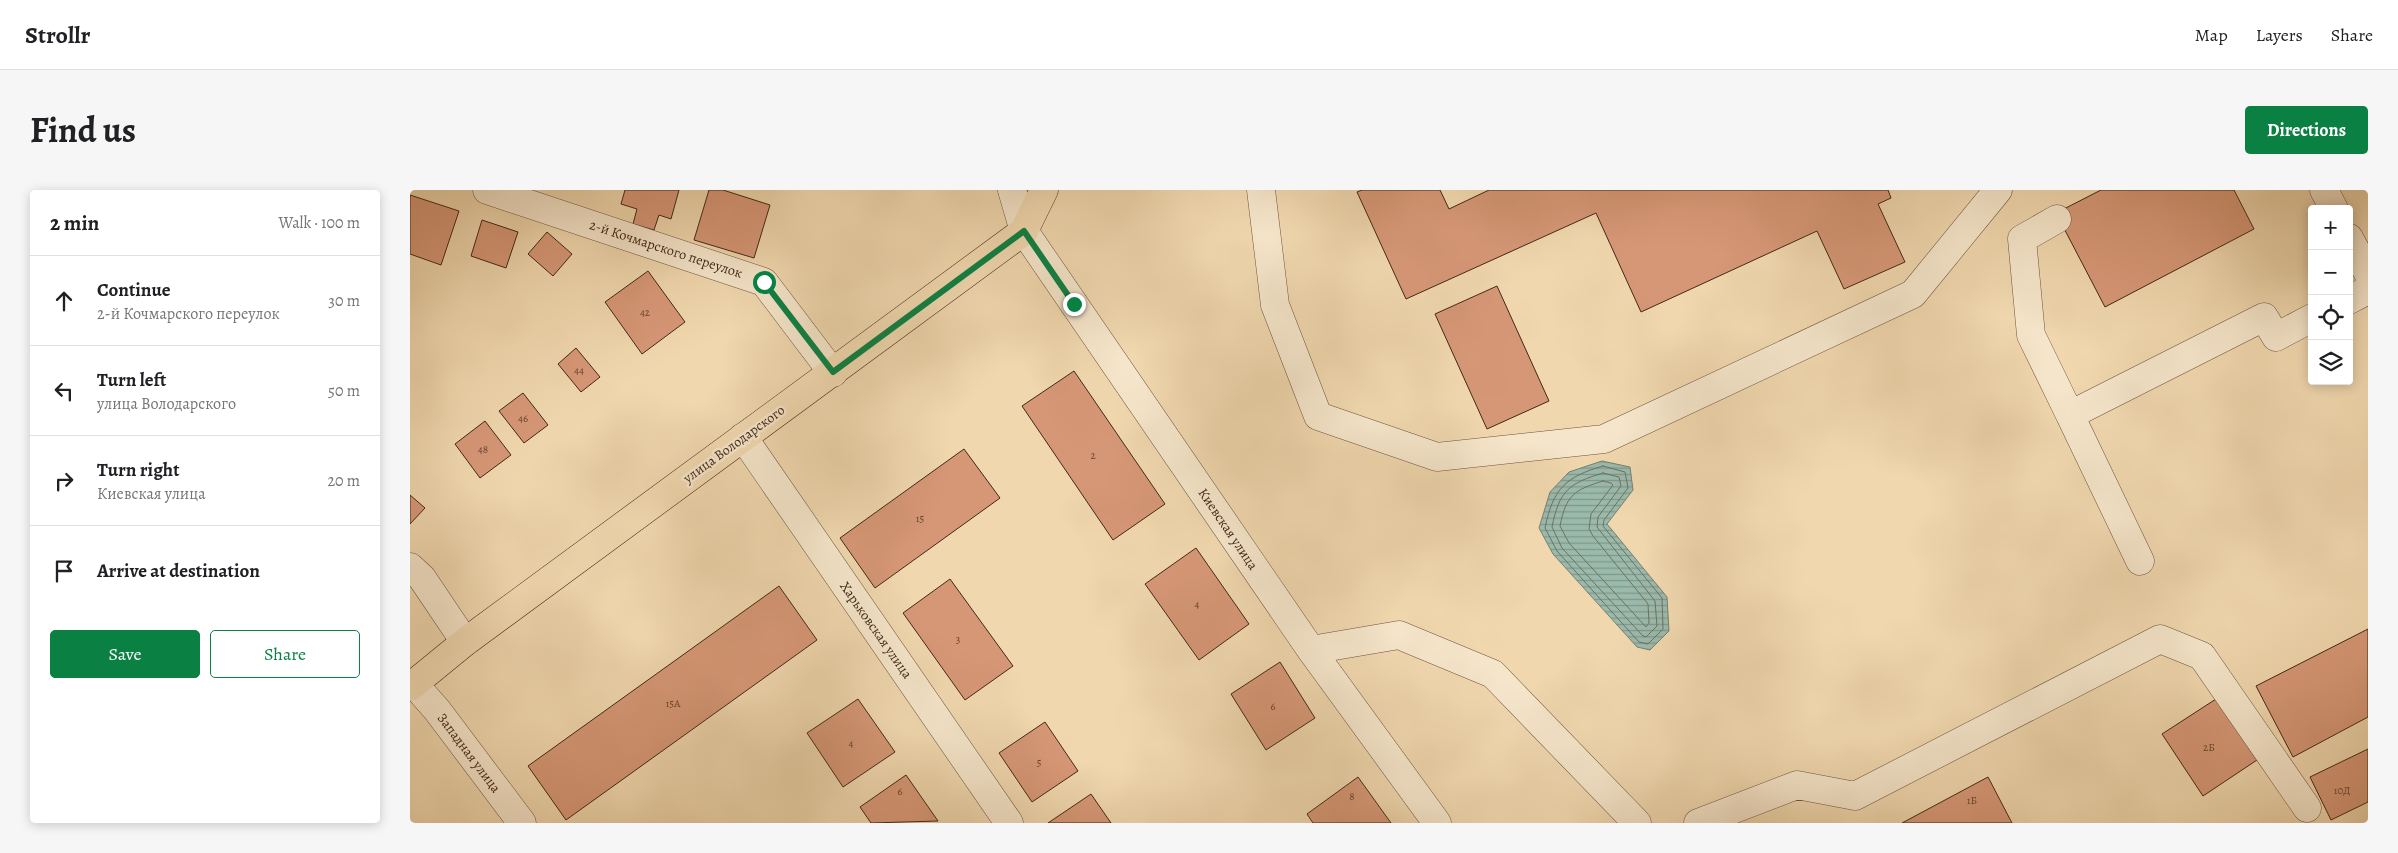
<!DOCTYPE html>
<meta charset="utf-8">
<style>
body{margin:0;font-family:Alegreya,serif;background:#f6f6f6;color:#202124}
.controls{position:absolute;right:15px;top:15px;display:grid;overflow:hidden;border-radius:5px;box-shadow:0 2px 12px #0003}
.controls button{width:45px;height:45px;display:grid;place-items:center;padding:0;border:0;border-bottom:1px solid #e0e0e0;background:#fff;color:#202124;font:25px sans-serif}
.stop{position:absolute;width:15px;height:15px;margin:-11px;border:4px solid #0b8043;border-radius:50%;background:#fff}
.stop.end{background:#0b8043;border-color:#fff;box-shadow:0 1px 5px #0008}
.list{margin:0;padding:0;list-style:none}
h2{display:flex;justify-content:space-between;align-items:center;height:65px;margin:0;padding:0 20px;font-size:21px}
h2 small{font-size:16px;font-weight:400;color:#757577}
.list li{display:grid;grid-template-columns:32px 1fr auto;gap:15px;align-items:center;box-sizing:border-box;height:90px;padding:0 20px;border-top:1px solid #e0e0e0}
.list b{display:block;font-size:19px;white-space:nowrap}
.list p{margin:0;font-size:16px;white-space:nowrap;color:#757577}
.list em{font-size:16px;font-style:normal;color:#757577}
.actions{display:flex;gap:10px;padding:15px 20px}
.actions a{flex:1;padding:11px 0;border:1px solid #0b8043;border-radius:5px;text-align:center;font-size:18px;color:#0b8043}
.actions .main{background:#0b8043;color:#fff}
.icon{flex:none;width:28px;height:28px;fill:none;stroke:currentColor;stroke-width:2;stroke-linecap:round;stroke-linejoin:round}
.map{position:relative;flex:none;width:1958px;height:633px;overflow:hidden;border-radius:5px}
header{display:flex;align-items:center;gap:30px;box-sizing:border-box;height:70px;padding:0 25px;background:#fff;border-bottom:1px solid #e0e0e0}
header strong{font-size:24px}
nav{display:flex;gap:28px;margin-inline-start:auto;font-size:18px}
.intro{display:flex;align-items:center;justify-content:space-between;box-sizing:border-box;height:120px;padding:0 30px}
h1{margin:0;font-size:35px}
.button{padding:12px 22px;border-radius:5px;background:#0b8043;color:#fff;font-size:18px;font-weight:700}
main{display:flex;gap:30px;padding:0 30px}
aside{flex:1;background:#fff;border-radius:5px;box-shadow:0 2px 12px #0003}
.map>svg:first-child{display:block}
.water{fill:url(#water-rules);stroke:#778070}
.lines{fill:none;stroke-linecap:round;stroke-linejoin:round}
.shore{stroke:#6e7162;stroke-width:1}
.building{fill:#d69776;stroke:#422817}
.minor-casing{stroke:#6e543d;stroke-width:29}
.major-casing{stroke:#422817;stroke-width:29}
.minor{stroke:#f5e5ca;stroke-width:28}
.major{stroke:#f0d7ae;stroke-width:28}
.route{stroke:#0b8043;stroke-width:6}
.labels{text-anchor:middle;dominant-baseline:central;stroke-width:5;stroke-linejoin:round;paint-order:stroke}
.number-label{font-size:11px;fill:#67442f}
.street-label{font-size:14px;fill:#422817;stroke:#f5e5ca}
</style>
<header>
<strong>Strollr</strong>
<nav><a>Map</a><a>Layers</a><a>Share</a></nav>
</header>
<div class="intro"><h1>Find us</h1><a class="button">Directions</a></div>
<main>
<aside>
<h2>2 min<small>Walk · 100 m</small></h2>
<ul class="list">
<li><svg class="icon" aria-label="ahead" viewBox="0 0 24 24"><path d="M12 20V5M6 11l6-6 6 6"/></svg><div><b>Continue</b><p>2-й Кочмарского переулок</p></div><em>30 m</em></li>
<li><svg class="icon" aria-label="left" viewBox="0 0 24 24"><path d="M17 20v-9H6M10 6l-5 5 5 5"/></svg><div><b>Turn left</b><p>улица Володарского</p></div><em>50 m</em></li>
<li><svg class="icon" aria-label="right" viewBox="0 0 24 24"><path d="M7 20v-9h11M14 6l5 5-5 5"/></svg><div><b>Turn right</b><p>Киевская улица</p></div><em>20 m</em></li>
<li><svg class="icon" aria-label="arrive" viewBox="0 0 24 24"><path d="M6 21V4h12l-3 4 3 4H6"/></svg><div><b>Arrive at destination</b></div></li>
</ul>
<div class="actions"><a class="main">Save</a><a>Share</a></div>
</aside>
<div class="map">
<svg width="1958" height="633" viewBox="0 0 1958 633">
<defs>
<pattern id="water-rules" width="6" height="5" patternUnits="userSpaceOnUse" patternTransform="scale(1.25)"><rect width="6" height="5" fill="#9abaac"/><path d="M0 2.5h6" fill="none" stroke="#7f978b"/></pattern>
</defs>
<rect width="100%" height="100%" fill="#f0d7ae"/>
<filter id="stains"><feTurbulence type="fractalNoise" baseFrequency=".004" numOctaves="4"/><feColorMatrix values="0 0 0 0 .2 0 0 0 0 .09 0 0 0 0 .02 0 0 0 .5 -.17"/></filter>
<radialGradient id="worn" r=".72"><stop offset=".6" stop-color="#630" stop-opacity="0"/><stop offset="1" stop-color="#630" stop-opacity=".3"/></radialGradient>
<path class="water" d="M1192,271L1220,277L1223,300L1197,334L1257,407L1259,441L1240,460L1227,457L1143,364L1129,338L1140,302L1159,282Z"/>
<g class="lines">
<path class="shore" d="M1193,276L1215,282L1218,298L1194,330L1193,336L1252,408L1253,439L1238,454L1229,452L1147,361L1135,338C1143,299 1155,287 1193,276Z
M1193,283L1209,287L1211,296L1188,327L1187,337L1245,411L1247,436L1236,447L1233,446L1152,358L1142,337C1149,301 1159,293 1193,283Z
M1193,291L1201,293L1203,295L1181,324L1179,339L1183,346L1238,414L1239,433L1236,437L1159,353L1150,336C1156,305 1164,300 1193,291Z"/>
</g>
<path class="building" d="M215,0H269L261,29L249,25L244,40L223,34L227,19L211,14Z
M299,0H313L360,15L344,68L284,50Z
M952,0H1030L1039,19L1079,0H1478L1481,8L1468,14L1495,72L1434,99L1407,41L1231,122L1186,23L996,109L947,2Z
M1691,0H1824L1844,39L1695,117L1646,23Z
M0,5L49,21L31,75L0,64Z
M72,30L108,42L96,78L61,66Z
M137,42L162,64L143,86L118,64Z
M238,81L275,132L232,164L195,112Z
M1087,96L1139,211L1077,239L1025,124Z
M166,158L190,187L171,202L148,174Z
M664,181L755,314L703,350L612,216Z
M113,203L138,235L114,253L89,221Z
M75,231L101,265L70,288L45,254Z
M554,259L590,308L465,398L430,348Z
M0,305L15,318L0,334Z
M786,358L839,434L789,470L735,394Z
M540,389L603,476L555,510L493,423Z
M369,396L407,450L156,630L118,576Z
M1958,439V527L1883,567L1846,496Z
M870,472L905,528L856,560L821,504Z
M448,509L485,562L433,597L397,543Z
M1806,509L1847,570L1793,606L1752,544Z
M635,532L668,581L622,612L589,563Z
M1958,559V612L1921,630L1900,587Z
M496,585L528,631L461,633L450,617Z
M948,587L981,633H903L897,624Z
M1578,587L1602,633H1492Z
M681,604L701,633H638Z"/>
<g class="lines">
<defs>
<path id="minor" d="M77,0L354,92L423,183
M602,0L614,41L901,460L1027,633
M851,0L865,115L908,226L1027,267L1194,249L1503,104L1588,0
M1914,0L1924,19
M1647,29L1612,49L1621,145L1660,225
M1939,48L1958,83
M1939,110L1958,100
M333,247L599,633
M1730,371L1660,225L1854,127L1866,147L1902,128
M0,377L12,388L55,452
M901,460L989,445L1083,484L1227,633
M4,494L27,520L112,633
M1288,633L1387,595L1445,606L1750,449L1792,466L1897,618"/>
<path id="major" d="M0,497L55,452L614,41L634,0"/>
</defs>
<use href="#minor" class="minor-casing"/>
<use href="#major" class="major-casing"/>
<use href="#minor" class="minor"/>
<use href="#major" class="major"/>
</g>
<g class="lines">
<path class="route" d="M354,92L423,182L614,41L664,114"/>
</g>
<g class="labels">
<g class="number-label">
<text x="235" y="122">42</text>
<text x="169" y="180">44</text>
<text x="113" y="228">46</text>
<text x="73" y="259">48</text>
<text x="683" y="265">2</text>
<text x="510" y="328">15</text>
<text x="787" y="414">4</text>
<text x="548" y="449">3</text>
<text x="263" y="513">15А</text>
<text x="863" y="516">6</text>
<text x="441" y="553">4</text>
<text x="1799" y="557">2Б</text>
<text x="629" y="572">5</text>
<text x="1932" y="600">10Д</text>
<text x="490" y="601">6</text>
<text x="942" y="606">8</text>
<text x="1562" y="610">1Б</text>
</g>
<g class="street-label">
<text transform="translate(256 59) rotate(18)">2-й Кочмарского переулок</text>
<text transform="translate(324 254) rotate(-36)">улица Володарского</text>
<text transform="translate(818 339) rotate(56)">Киевская улица</text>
<text transform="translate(466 440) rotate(55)">Харьковская улица</text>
<text transform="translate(59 563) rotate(53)">Западная улица</text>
</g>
</g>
<rect width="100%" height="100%" filter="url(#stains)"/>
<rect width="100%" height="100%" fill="url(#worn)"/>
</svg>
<div class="controls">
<button>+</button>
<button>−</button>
<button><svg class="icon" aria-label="locate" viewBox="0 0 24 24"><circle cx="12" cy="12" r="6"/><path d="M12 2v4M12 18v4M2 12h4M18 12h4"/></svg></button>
<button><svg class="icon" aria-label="layers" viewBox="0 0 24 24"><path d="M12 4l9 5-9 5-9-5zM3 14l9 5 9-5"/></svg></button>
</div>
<div class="stop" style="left:354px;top:92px"></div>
<div class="stop end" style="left:664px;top:114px"></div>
</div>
</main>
